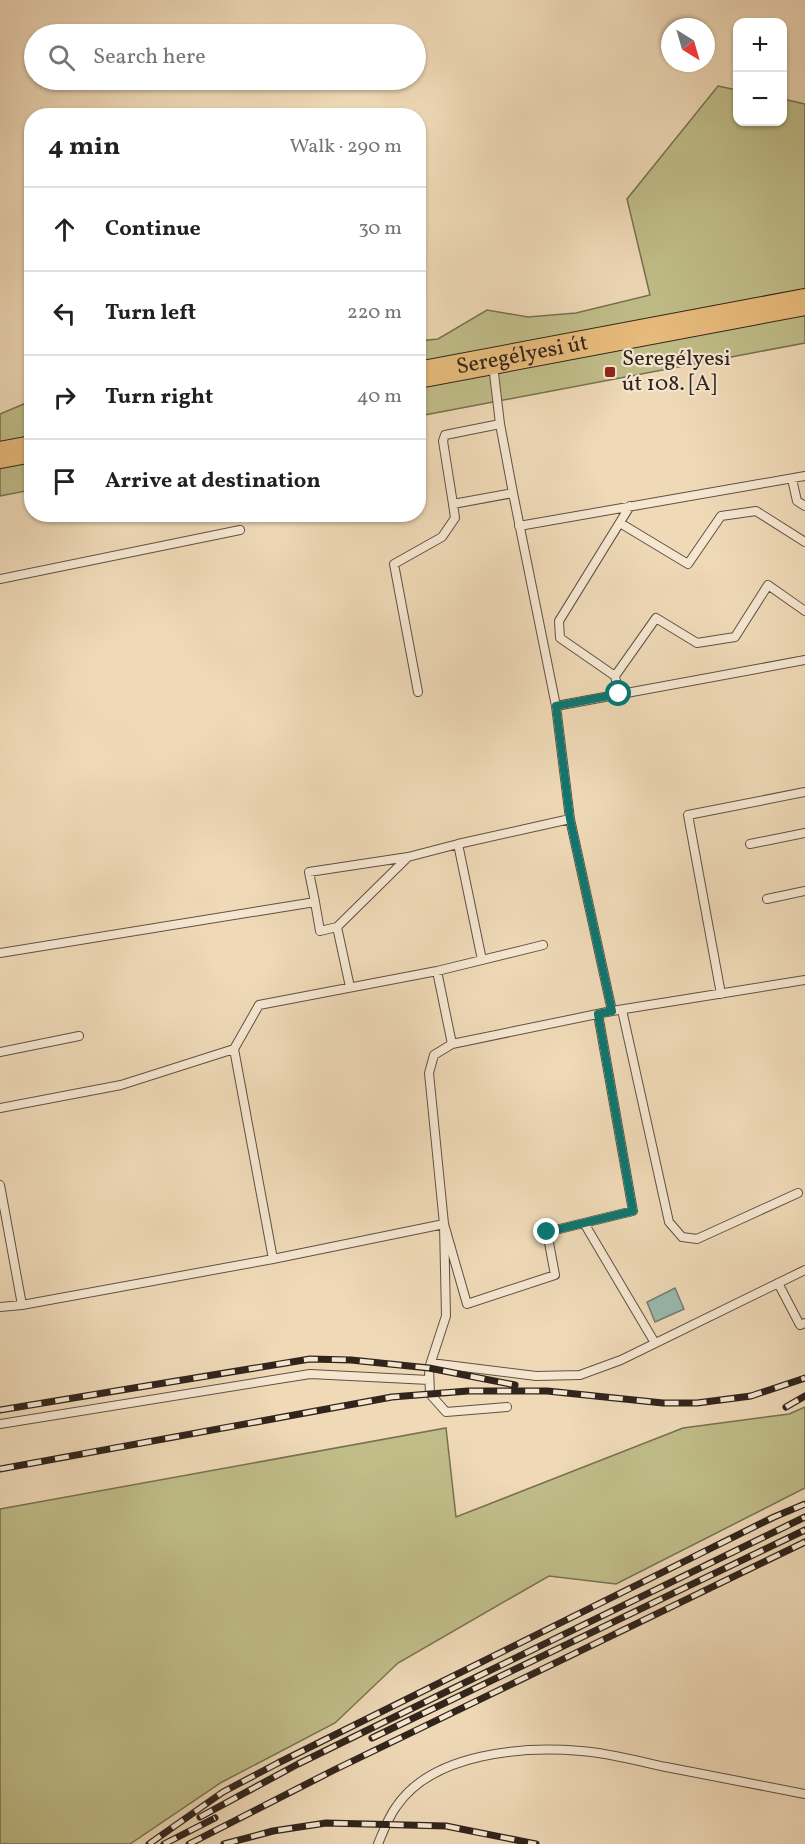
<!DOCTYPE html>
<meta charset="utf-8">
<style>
body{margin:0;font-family:Vollkorn,serif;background:#f6f6f6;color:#202124}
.controls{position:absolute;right:18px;top:18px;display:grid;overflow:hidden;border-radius:12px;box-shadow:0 2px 4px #0004}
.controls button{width:54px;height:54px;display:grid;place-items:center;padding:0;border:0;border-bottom:2px solid #e0e0e0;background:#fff;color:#202124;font:30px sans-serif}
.compass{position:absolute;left:661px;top:18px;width:54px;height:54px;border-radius:50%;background:#fff;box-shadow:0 2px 4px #0004;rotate:143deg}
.stop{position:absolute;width:18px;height:18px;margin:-14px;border:4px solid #0f766e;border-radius:50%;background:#fff}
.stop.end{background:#0f766e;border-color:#fff;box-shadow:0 2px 6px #0008}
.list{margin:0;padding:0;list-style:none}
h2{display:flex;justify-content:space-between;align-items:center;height:78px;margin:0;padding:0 24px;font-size:26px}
h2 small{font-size:20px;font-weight:400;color:#757577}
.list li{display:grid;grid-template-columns:39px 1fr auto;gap:18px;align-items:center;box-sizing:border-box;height:84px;padding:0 24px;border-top:2px solid #e0e0e0}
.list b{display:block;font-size:22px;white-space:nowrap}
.list em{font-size:20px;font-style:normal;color:#757577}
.icon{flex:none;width:33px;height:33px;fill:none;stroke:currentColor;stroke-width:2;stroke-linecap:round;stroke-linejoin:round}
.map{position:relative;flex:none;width:805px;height:1844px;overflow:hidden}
.search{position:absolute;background:#fff;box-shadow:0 2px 4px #0004;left:24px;top:24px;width:402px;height:66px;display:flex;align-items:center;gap:15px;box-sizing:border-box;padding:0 21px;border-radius:33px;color:#757577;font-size:22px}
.panel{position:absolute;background:#fff;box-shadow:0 2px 4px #0004;left:24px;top:108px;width:402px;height:414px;border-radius:24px}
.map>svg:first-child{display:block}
.green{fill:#c0bd89;stroke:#787052;stroke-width:1.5}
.water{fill:#9abaaf;stroke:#707e74;stroke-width:1.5}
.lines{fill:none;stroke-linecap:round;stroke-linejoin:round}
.lane-casing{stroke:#605143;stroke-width:10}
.primary-casing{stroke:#30241c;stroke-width:28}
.lane{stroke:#f5e6d0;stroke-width:8}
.primary{stroke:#e8bc7c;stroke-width:26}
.rail-casing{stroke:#30241c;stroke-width:7}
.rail{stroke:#f5e6d0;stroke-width:4.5;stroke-dasharray:14;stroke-linecap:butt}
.route{stroke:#0f766e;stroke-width:8}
.poi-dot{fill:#8f2418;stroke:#f5e6d0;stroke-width:2}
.labels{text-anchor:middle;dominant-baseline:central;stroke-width:4.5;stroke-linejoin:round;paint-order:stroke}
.street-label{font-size:22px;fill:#30241c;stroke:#f5e6d0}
.poi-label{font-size:22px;fill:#30241c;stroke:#f5e6d0;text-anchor:start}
</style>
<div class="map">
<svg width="805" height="1844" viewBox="0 0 805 1844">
<rect width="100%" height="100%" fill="#efd9b7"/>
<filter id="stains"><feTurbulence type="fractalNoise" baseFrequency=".00333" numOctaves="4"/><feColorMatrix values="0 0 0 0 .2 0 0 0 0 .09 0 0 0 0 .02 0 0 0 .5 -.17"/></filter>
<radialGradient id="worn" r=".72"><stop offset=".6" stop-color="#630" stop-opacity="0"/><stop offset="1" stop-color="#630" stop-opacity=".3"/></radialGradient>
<path class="green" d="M718,86L737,90L738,122H782L783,99L805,104V343L419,416V341L438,339L487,310L528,317L576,313L650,295L627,199Z
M31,401V490L0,496V414Z
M805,1407V1488L616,1584L549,1576L398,1663L335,1723L222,1782L130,1844H0V1509L446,1428L456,1517L683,1428L789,1414Z"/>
<path class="water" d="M675,1288L684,1309L655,1322L647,1302Z"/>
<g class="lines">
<defs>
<path id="lane" d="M493,365L500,424L513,493L453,504L443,441L445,435L500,424
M792,479L797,501L805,506
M513,493L556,706L570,819L612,1011
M620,523L688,564L721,516L756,511L805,542
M519,526L805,476
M0,579L240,530
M615,676L656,618L697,643L735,637L768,585L805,611
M418,692L394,564L442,537L455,518L453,504
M619,694L615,676L560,638L559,621L630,506
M556,706L805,660
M458,844L482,960
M750,844L805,833
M767,899L805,891
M315,902L320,931L337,927
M0,953L315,902L309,872L408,857L458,844L570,819
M437,971L452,1044
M350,987L337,927L407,858
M721,994L688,815L805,792
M622,1010L669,1222L682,1237L697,1239L798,1193
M0,1052L79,1036
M0,1108L121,1085L234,1049
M0,1185L22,1305
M584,1223L655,1343
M273,1259L234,1049L259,1005L437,971L543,945
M778,1283L800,1325L805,1323
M0,1307L22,1305L273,1259L444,1224L467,1304L555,1275L547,1232L633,1211L598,1014
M431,1363L536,1376L580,1375L621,1360L805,1270
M507,1407L446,1412L430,1394L429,1368L446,1316L444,1224L429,1073L434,1055L452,1044L612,1011L805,980
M0,1424L310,1374L429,1380
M378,1844C383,1832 388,1818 396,1807C432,1753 522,1746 581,1751C609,1753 638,1761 666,1767C712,1776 759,1785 805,1794"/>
<g id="primary">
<path id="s1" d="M418,375L805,302"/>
<path d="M0,455L32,449"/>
</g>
</defs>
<use href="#lane" class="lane-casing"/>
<use href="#primary" class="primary-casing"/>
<use href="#lane" class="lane"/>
<use href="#primary" class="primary"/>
<defs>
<path id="rail" d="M786,1407L805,1396
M0,1410L310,1359L351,1360L429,1368L515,1385
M0,1469L392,1397L468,1391H547L663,1403H697L751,1396L805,1378
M372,1738L805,1530
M200,1817L298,1764L805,1517
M149,1844L223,1792L278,1763L774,1517L805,1504
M164,1844L215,1818
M189,1844L334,1770L805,1542
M224,1844L273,1831L326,1823L446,1826L536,1844"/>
</defs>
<use href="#rail" class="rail-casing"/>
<use href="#rail" class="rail"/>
</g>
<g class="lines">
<path class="route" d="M547,1232L633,1211L598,1014L612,1011L570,819L556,706L619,694"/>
</g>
<rect class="poi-dot" x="604" y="366" width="12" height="12" rx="3"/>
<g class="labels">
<g class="street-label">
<text stroke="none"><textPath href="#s1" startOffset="106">Seregélyesi út</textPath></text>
</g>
<g class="poi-label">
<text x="622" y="359">Seregélyesi<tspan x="622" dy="25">út 108. [A]</tspan></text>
</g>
</g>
<rect width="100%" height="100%" filter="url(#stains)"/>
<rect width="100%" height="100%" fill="url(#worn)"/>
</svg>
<div class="controls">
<button>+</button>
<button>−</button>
</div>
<svg class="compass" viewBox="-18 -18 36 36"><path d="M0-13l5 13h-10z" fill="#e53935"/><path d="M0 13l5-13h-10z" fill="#757577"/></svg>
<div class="stop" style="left:619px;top:694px"></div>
<div class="stop end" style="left:547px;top:1232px"></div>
<div class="search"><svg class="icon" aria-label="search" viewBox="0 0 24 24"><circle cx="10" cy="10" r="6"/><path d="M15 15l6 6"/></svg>Search here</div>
<section class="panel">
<h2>4 min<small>Walk · 290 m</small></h2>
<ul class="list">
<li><svg class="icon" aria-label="ahead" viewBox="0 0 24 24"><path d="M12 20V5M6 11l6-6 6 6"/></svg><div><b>Continue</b></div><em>30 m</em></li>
<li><svg class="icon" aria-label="left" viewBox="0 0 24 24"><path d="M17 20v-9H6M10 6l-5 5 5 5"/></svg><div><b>Turn left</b></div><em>220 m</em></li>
<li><svg class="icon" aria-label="right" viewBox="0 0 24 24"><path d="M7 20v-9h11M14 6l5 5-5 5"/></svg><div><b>Turn right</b></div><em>40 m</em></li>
<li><svg class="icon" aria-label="arrive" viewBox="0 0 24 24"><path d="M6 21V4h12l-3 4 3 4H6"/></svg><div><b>Arrive at destination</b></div></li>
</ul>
</section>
</div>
